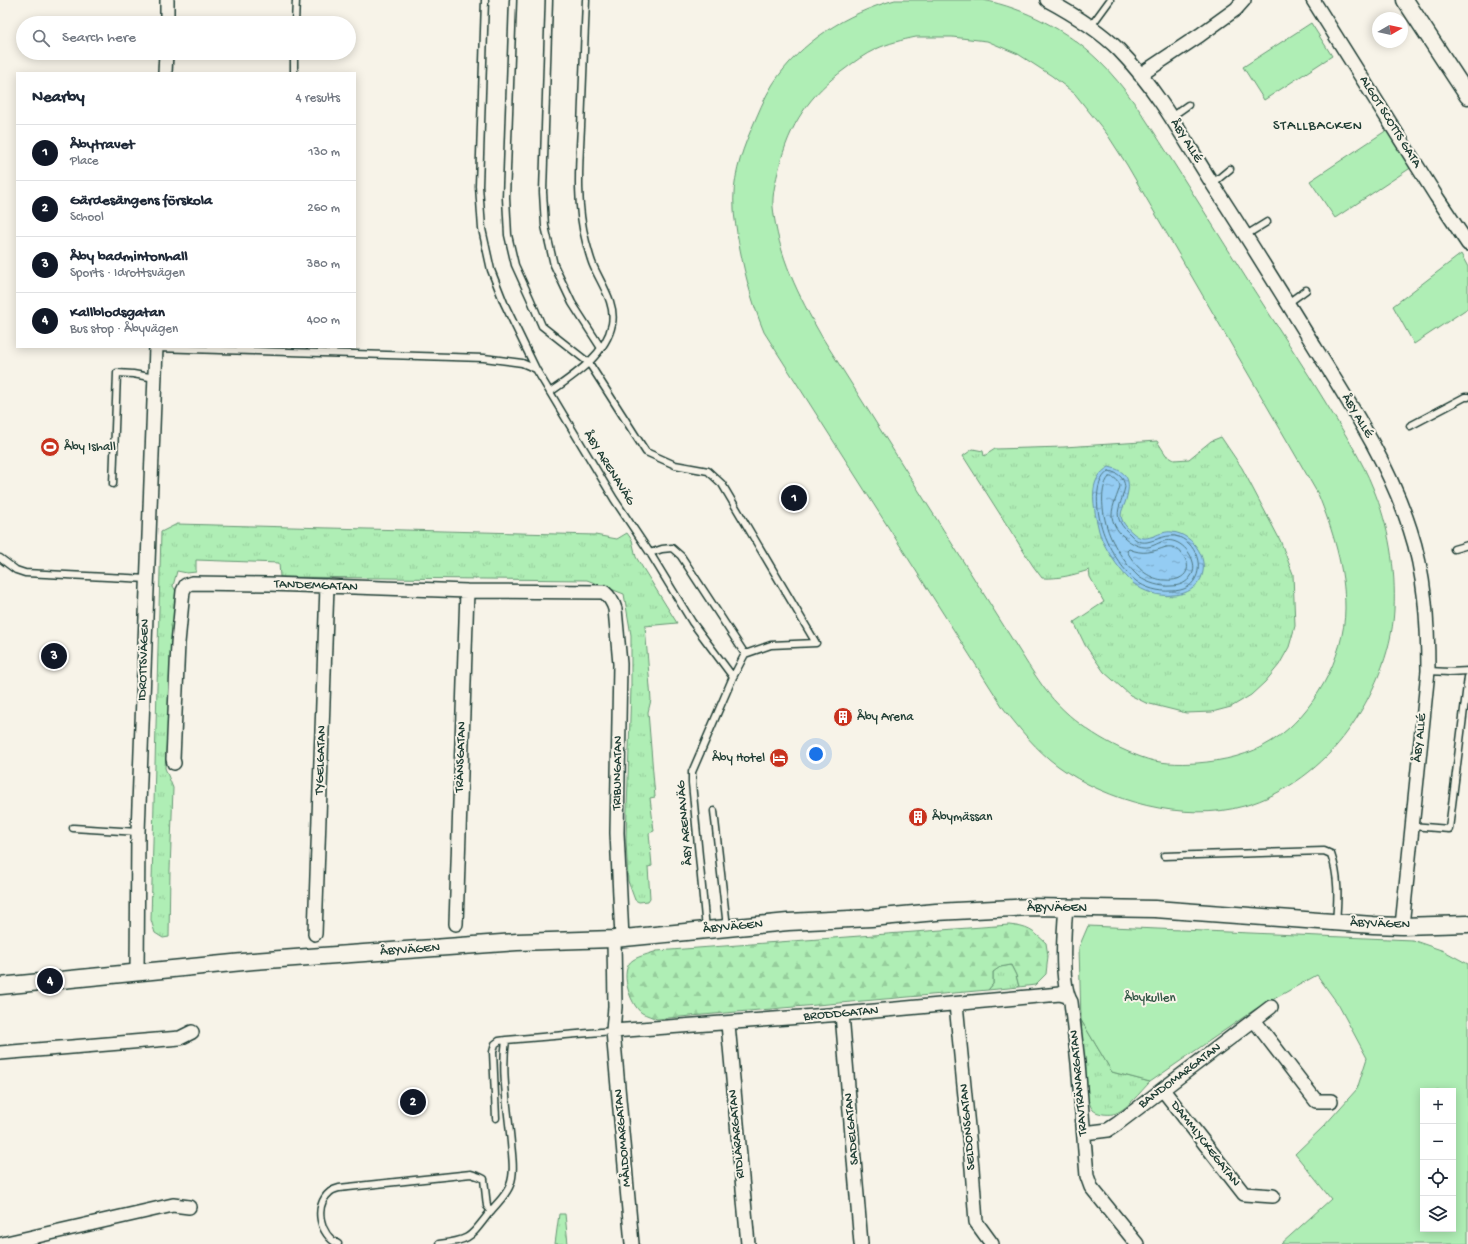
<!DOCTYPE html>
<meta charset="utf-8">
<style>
body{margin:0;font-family:"Gochi Hand",sans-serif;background:#f6f6f7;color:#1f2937}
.controls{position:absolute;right:12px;bottom:12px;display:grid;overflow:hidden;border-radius:0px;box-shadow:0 2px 10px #0003}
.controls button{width:36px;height:36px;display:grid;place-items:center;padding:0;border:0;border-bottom:1px solid #e0e1e3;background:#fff;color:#1f2937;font:20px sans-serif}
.compass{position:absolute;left:1372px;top:12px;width:36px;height:36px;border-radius:50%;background:#fff;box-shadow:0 2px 10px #0003;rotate:81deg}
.you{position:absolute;left:816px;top:754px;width:14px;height:14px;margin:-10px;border:3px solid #fff;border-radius:50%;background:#1a73e8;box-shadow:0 0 0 6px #1a73e833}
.badge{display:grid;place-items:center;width:26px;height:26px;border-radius:50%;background:#111827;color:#fff;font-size:13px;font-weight:700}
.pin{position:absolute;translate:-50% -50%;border:2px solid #fff;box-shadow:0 1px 4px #0006}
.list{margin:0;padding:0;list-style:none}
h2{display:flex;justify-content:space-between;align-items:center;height:52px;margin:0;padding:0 16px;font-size:17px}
h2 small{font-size:13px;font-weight:400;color:#747a83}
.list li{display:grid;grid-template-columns:26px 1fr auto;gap:12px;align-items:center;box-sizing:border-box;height:56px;padding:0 16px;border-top:1px solid #e0e1e3}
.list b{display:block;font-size:15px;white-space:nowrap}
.list p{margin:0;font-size:13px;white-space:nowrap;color:#747a83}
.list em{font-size:13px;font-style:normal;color:#747a83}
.icon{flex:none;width:22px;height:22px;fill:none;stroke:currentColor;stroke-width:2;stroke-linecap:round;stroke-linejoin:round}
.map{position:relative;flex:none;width:1468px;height:1244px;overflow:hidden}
.search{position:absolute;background:#fff;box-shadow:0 2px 10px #0003;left:16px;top:16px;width:340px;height:44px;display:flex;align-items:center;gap:10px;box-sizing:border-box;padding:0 14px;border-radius:22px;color:#747a83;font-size:15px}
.panel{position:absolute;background:#fff;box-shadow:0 2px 10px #0003;left:16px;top:72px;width:340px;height:276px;border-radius:0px}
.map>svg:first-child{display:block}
.grass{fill:url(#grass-tufts);stroke:#679674}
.forest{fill:url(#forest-firs);stroke:#679674}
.green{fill:#afeeb5;stroke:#679674;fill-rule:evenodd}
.water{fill:url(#water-ripples);stroke:#6593a7}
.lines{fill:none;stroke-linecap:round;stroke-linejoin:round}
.shore{stroke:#4e7680;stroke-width:1}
.service-casing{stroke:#1f3d34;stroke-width:9}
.minor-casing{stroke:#1f3d34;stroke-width:16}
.tertiary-casing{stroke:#1f3d34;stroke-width:19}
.service{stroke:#f7f3e8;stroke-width:6}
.minor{stroke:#f7f3e8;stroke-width:13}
.tertiary{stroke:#f7f3e8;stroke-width:16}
.labels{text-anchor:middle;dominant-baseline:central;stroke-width:4;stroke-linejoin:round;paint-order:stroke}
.street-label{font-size:13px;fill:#1f3d34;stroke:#f7f3e8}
.poi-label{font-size:13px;fill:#1f3d34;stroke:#f7f3e8;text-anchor:start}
.park-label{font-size:13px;fill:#355847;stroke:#f7f3e8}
.neighbourhood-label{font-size:14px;letter-spacing:1px;fill:#1f3d34;stroke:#f7f3e8}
</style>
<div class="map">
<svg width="1468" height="1244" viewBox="0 0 1468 1244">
<defs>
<pattern id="grass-tufts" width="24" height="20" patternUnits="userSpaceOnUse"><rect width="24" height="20" fill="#afeeb5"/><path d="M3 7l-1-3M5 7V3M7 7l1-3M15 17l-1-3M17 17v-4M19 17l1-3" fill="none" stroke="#96cd9c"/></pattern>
<pattern id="forest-firs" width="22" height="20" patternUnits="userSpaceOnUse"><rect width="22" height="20" fill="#afeeb5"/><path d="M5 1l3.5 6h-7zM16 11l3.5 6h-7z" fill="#96cd9c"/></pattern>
<pattern id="water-ripples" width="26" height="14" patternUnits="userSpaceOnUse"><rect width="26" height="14" fill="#94ccf3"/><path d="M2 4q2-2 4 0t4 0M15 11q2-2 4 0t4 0" fill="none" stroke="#78a7c6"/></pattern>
</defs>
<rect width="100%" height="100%" fill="#f7f3e8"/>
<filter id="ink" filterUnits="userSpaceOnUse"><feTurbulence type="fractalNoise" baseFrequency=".025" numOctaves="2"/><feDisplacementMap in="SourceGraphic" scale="8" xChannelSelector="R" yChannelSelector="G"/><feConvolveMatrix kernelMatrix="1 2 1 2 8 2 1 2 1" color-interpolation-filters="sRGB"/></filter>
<g filter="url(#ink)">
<path class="grass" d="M1221,437L1242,468L1280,540L1293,574L1295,626L1289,647L1279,665L1265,682L1251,695L1231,707L1212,712L1186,713L1146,703L1130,695L1104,672L1085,645L1074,622L1104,602L1090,577L1089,570C1073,575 1059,579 1042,578L1033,566L963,456L973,449L983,451L984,456L995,449L1064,447L1157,441L1166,455L1174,460L1189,459L1211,441Z
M177,524L595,535L617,539L627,533L632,540L636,557L677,623L645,626L651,700L648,712L655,797L650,798L654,831L649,833L652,866L648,867L650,898L648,901L639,902L635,900L628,881L626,839L631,688V635L624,594L587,580L280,577L279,563L196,560V572L187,573L177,571L173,586L177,593L165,768L173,788L170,870L169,937L163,938L155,933L151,920L161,532Z
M1011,965L1016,975L1019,987L988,990L993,984V972L1000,967Z
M1081,1020L1112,1072L1150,1082C1141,1091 1125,1112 1113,1114C1107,1115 1097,1114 1093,1110C1081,1095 1082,1040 1081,1020Z
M559,1214H565L568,1244H555Z"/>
<path class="forest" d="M1009,925C1028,927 1032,930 1046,943L1048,956L1046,974L1035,985L1019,987L1016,975L1011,965L1000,967L993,972V984L988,990L657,1019C652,1017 646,1015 642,1013C630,1005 618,969 633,960C639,956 649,954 657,951Z"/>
<path class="green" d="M895,0H983C1024,8 1067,30 1098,60C1126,87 1147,121 1168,154C1195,196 1221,239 1248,281C1275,323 1303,365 1329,408C1345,434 1362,460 1373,488C1389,526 1396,569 1394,610C1392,653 1372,697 1348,731C1323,766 1286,794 1244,806C1185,823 1106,801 1058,766C1036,750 1020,729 1004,709L764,332C751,300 743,268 737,233C736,225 734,217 734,209C732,182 740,155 751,130C758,114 764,98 773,84C800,42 847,13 895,0ZM916,37H952L987,41L1018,54L1052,76L1075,94L1107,134L1127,165L1318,494C1333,531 1345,569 1345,608C1345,657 1313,715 1272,741C1250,755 1223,761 1197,763C1178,764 1159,764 1141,757C1103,743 1068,720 1044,688C1037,678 1030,668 1024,658L822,337C798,295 778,255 773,207C772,194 776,180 779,168C789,125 810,94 845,69C854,62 865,54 876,49C889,43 902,40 916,37Z
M1311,23L1332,56L1264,100L1243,67Z
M1387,130L1412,167L1335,218L1310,181Z
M1461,254L1468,267V308L1414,344L1393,306Z
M1088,926L1412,940L1444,951L1468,964V1244H1281L1331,1199L1295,1154L1324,1126L1357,1089L1367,1058L1338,1004L1317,975L1254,1010L1150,1082L1112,1072L1081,1020L1079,947ZM1423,1091H1453V1229H1423Z"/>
<path class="water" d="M1109,467C1131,472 1131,484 1125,503C1124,506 1121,511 1121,515C1121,523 1131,532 1137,536C1148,543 1160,530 1172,532C1194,534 1212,562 1199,582C1193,590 1183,595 1173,595C1160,597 1143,592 1133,583C1121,572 1110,556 1103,542C1099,534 1098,526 1096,518C1093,499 1089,478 1109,467Z"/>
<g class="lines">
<path class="shore" d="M1109,471C1118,473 1124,477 1125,487C1120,510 1110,516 1131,535C1135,540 1140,543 1147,542C1158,540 1167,533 1179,537C1199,545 1206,574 1188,587C1183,590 1177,591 1171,591C1159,592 1145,588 1136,581C1125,572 1111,552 1106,539C1098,522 1090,482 1109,471Z
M1109,477C1114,476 1119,481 1120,486C1118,495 1112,505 1112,515C1112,529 1130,546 1144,547C1151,548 1157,543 1164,541C1176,538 1188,548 1192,559C1194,564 1195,571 1191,576C1187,583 1179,586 1171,586C1160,587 1148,583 1139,577C1128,567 1117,551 1111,538C1104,523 1097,490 1109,477Z
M1166,547C1173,546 1178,548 1182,554C1195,570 1183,582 1165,580C1158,580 1151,577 1145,573C1138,568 1131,559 1127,551L1129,549C1143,555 1152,552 1166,547Z"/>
<defs>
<path id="service" d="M485,0L479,186L482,229L491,270L504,303L536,369
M513,0L506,198L508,235L515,265L530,298L542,326L589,363L646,452L675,465L708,471L722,484L816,643L771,645L745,654
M549,0L543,192L545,226L554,265L572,303L601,348
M295,23L296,0
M1091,26L1110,0
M243,53L294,54
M294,73V53
M1171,117L1188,105
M1212,184L1230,169
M1246,235L1267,222
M1288,303L1306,290
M156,348L484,358L522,363L536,369L614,499L650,553L692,622L733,677L692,772V783L706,929
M550,392C573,376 606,355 612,324C616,303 601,284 593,265C590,258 588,249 586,242C576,205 579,165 581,127C583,85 584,42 586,0
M1410,426L1465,397H1468
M113,484L117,373L133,374L155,378
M1454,549L1468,545
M650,553L662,549L672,548L681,556L745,654L733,677
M0,558L16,570L25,573L148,579
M1428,671L1449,672L1468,671
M714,811L727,927
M1412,826L1449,829L1468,677
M73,828L138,832
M1164,856L1324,851L1331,854C1339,876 1338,899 1336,922
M496,1118L493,1052L495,1044L499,1041L506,1040L613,1031
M338,1244C320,1235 313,1206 330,1192C332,1190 336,1189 339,1188L471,1174L480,1177L484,1179L487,1206L491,1211
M439,1244C472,1240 470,1237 490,1212C497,1203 506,1196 510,1185C515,1172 512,1156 511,1143C508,1109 501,1073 506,1040"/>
<path id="minor" d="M1047,0C1073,14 1098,29 1119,50C1159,91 1186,143 1217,191C1251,243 1283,296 1316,349C1352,407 1389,464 1410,529C1425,574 1428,623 1428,671L1402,926
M1313,0L1436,196L1468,244
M167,23V0
M165,73L166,53
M1140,75L1200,35L1236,9L1244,0
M174,763L173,759L178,643L183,591L186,585L192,583L269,584L467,591L604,592C610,597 613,602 615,609L620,664L617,833L622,938
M1066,907C1064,929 1060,984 1071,1002L1078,1063L1087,1176L1091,1187L1137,1244
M456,924L467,591
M315,934L327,586
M614,939L615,1007L613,1031L632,1244
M137,973L138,832L156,347
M956,1004L972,1168L976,1222L992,1244
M842,1014L861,1244
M1254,1020L1316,1101H1331
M728,1024L748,1244
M613,1031L842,1014L1060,994L1067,996
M0,1053L180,1038L192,1032
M1163,1090L1244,1194L1273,1196
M1084,1133L1108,1130L1117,1124L1271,1007
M2,1244L173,1205L189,1207"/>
<path id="tertiary" d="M1405,0L1468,96
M0,986L253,961L517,942L614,939L788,922L871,918L936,912L1031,907L1155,909L1373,925L1402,926L1468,924"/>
</defs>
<use href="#service" class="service-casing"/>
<use href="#minor" class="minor-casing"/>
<use href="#tertiary" class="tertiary-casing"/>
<use href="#service" class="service"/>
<use href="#minor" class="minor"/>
<use href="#tertiary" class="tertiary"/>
</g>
</g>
<defs>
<symbol id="stadium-disc" viewBox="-11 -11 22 22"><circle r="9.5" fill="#c8321e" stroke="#f7f3e8"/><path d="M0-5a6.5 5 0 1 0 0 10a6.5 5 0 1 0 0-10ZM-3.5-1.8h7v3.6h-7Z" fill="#fff"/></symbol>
<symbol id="building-disc" viewBox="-11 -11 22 22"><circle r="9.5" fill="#c8321e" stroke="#f7f3e8"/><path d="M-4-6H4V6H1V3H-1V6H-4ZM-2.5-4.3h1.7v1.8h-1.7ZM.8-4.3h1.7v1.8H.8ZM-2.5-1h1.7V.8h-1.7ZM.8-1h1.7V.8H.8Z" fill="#fff"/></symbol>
<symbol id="hotel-disc" viewBox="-11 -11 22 22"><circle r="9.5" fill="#c8321e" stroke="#f7f3e8"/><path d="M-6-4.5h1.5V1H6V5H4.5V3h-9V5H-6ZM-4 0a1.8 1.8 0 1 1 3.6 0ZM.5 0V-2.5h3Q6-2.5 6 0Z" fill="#fff"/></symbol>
</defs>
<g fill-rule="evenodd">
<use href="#stadium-disc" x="39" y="436" width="22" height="22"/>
<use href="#building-disc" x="832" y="706" width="22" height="22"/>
<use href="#hotel-disc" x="768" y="747" width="22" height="22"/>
<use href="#building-disc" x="907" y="806" width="22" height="22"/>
</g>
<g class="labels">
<g class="street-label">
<text transform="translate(1390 122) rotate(58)">ALGOT SCOTTS GATA</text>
<text transform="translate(1186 141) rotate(58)">ÅBY ALLÉ</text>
<text transform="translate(1357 416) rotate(59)">ÅBY ALLÉ</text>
<text transform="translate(609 468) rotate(58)">ÅBY ARENAVÄG</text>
<text transform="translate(316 586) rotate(2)">TANDEMGATAN</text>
<text transform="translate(144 660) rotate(-88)">IDROTTSVÄGEN</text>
<text transform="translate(1420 738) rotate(-84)">ÅBY ALLÉ</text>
<text transform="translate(461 757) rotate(-88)">TRÄNSGATAN</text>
<text transform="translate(321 760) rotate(-88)">TYGELGATAN</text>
<text transform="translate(618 773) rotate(-89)">TRIBUNGATAN</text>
<text transform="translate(685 823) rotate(-95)">ÅBY ARENAVÄG</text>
<text x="1057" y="908">ÅBYVÄGEN</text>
<text transform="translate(1380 924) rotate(2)">ÅBYVÄGEN</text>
<text transform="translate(733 927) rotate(-5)">ÅBYVÄGEN</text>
<text transform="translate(410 950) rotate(-4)">ÅBYVÄGEN</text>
<text transform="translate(841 1014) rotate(-5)">BRODDGATAN</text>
<text transform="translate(1180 1076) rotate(-37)">BANDOMARGATAN</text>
<text transform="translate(1079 1083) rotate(-95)">TRAVTRÄNARGATAN</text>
<text transform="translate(968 1127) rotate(-95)">SELDONSGATAN</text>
<text transform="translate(852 1129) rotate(-95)">SADELGATAN</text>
<text transform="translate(737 1134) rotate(-95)">RIDLÄRARGATAN</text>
<text transform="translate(623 1138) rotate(-95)">MÅLDOMARGATAN</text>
<text transform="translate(1205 1144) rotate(52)">DAMMLYCKEGATAN</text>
</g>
<g class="poi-label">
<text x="64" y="447">Åby Ishall</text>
<text x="857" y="717">Åby Arena</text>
<text x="765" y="758" text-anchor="end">Åby Hotel</text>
<text x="932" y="817">Åbymässan</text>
</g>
<g class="park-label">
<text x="1150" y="998">Åbykullen</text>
</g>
<g class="neighbourhood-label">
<text x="1318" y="126">STALLBACKEN</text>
</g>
</g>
</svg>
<div class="controls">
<button>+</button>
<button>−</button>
<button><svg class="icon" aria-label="locate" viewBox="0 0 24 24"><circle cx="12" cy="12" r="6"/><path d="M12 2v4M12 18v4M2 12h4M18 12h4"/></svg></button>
<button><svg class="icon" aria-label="layers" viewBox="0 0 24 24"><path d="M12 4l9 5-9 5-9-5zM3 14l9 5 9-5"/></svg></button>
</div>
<svg class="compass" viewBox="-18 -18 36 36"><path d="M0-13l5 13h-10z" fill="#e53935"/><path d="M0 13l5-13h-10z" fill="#747a83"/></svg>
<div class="you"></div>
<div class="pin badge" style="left:794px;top:498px">1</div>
<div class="pin badge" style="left:413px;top:1102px">2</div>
<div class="pin badge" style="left:54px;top:656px">3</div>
<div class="pin badge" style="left:50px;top:981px">4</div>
<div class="search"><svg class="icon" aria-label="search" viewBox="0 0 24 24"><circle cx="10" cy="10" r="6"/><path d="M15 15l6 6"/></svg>Search here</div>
<section class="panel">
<h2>Nearby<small>4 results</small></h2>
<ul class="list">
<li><span class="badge">1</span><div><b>Åbytravet</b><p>Place</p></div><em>130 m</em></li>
<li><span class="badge">2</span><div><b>Gärdesängens förskola</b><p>School</p></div><em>260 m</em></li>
<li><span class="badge">3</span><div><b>Åby badmintonhall</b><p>Sports · Idrottsvägen</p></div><em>380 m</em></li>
<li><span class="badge">4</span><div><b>Kallblodsgatan</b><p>Bus stop · Åbyvägen</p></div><em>400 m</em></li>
</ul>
</section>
</div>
